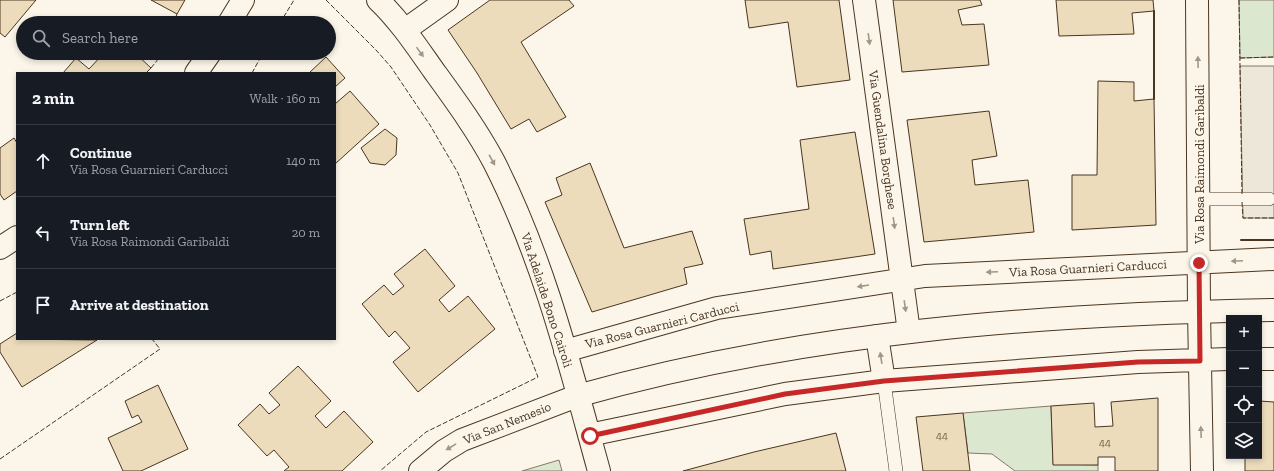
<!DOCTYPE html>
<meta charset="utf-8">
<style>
body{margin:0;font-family:"Zilla Slab",serif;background:#242831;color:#f1f3f6}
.controls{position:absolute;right:12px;bottom:12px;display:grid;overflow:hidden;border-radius:0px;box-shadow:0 2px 6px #0003}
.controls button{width:36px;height:36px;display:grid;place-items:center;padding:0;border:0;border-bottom:1px solid #363941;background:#171b24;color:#f1f3f6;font:20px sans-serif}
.stop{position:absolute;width:12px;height:12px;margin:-9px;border:3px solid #c62828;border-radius:50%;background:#fff}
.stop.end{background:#c62828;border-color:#fff;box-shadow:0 1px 4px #0008}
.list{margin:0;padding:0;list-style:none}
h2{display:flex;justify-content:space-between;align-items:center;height:52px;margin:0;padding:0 16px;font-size:17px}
h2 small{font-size:13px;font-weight:400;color:#9ea1a6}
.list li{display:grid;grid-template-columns:26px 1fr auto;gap:12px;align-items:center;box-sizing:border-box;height:72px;padding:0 16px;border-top:1px solid #363941}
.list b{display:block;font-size:15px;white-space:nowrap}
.list p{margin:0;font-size:13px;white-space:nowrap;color:#9ea1a6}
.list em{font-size:13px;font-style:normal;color:#9ea1a6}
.icon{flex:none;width:22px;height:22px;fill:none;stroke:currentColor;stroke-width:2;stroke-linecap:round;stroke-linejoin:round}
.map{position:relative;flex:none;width:1274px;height:471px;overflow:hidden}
.search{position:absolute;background:#171b24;box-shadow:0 2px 6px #0003;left:16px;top:16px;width:320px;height:44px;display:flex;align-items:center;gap:10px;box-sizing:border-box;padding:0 14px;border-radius:22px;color:#9ea1a6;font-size:15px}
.panel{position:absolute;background:#171b24;box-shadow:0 2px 6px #0003;left:16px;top:72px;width:320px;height:268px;border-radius:0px}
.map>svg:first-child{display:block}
.green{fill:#dce7d0;stroke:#887966}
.parking{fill:#ede7d9;stroke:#887966}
.building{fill:#ecdcbc;stroke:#4a3520}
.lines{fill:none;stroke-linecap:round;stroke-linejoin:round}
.service-casing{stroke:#4a3520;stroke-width:14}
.minor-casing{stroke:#4a3520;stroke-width:24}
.tertiary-casing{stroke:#4a3520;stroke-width:24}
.service{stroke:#fbf6e9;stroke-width:13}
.minor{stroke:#fbf6e9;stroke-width:22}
.tertiary{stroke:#fbf6e9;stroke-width:22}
.fence{stroke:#4a3520;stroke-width:1;stroke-dasharray:5 2;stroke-linecap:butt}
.wall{stroke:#4a3520;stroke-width:2}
.oneway{fill:#a29684}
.route{stroke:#c62828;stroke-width:5}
.labels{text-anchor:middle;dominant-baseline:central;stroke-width:3;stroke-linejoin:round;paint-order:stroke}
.number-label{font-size:11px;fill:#725f47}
.street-label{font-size:13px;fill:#4a3520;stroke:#fbf6e9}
</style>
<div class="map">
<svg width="1274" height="471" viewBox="0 0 1274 471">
<rect width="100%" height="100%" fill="#fbf6e9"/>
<path class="green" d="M1239,0H1274V57L1240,58Z
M1051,406L1053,464L1098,465V471H1015L992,454L968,453L963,413Z
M559,460L562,471H522Z"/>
<path class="parking" d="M1240,66H1274V218H1243Z"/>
<path class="building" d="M0,0H36L5,37L0,33Z
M151,0H185L177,14Z
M490,0H569L574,6L521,42L566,117L537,132L529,119L511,129L477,73L448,30Z
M745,0H839L850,80L797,87L788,22L749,28Z
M893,0H980L982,5L958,10L962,25L984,24L989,65L902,72Z
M1056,0H1153L1154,11L1132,13L1134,34L1059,36Z
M104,53H135L151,68L146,73H63L76,58L89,69Z
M326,57L345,78L335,87V73H309Z
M1098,81L1134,82V101L1154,99L1156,225L1072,230V175H1097Z
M350,91L379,124L335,164V104Z
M989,111L997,156L972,160L975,185L1028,180L1034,232L924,242L907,120Z
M385,129L397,138L396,155L385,165L370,163L361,148Z
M855,132L875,254L773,269L771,251L750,255L744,219L809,209L800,140Z
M14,138L17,143V191L4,200L0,194V148Z
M590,163L624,248L692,231L703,264L684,268L687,284L592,312L545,202L562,195L556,178Z
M425,249L455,286L439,300L449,312L468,296L495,329L418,392L393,362L410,348L395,331L389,337L362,304L384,285L393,295L404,286L394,274Z
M17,333V339L97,340L22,387L0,352V344Z
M298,366L331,401L315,416L326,428L344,411L373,442L342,471H284L289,467L274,450L267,456L238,425L260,404L269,414L280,405L269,393Z
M158,385L188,449L141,471H123L108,438L142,422L138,415L132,418L125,401Z
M1158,398V471H1115V457H1098V465H1053L1051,406L1094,403L1095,427L1113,426L1111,402Z
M1259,401L1274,402V471H1245V456H1259Z
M963,413L970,471H923L916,417Z
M836,433L846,471H683L754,452Z"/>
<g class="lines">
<defs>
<path id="service" d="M1199,199H1269
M884,381L896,471"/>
<path id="minor" d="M378,0C400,21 417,47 434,71C455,100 477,130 494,162C544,260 570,366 599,471
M864,0L909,332
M1197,0L1199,311L1202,471
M405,30L447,0
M877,336L884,381
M565,351L717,308L925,276L1274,259
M1259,359H1274
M589,435L785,394L884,381L1138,362L1229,359
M420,471L444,451L462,440L577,396"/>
<path id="tertiary" d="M229,23L243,0
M196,73L210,53
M0,248L17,237
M577,396C804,332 1040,314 1274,310"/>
</defs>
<use href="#service" class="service-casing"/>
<use href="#minor" class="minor-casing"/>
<use href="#tertiary" class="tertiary-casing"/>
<use href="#service" class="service"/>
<use href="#minor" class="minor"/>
<use href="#tertiary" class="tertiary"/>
<path class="fence" d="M326,0L376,50L391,67L430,125L458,173L538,377L426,432L380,471
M1239,0L1242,196
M177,14L175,19L180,23
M280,23L294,0
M1240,58L1274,57
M151,68L163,53
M252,73L263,53
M1242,202L1243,218H1274
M0,301L17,292
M0,459L160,349L152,339"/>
<path class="wall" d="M1154,11V99
M1241,240H1274"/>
</g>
<defs><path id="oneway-solid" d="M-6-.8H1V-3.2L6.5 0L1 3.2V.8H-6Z"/></defs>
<g class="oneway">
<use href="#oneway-solid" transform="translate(869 39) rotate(82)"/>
<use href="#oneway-solid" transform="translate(420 52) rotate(54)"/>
<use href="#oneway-solid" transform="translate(1198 62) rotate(-91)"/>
<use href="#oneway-solid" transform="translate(492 160) rotate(61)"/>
<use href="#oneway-solid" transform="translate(894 223) rotate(82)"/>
<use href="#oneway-solid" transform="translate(1237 261) rotate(178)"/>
<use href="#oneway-solid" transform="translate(992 272) rotate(177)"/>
<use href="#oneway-solid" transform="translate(863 286) rotate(171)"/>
<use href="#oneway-solid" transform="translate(905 306) rotate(82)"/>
<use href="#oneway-solid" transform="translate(881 358) rotate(-99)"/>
<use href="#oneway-solid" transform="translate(1201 432) rotate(-92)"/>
<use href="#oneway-solid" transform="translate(451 447) rotate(149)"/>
</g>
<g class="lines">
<path class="route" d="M590,436L785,394L884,381L1138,362L1200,361L1199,263"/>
</g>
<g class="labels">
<g class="number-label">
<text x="942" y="435">44</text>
<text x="1105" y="442">44</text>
</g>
<g class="street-label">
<text transform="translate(883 140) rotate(82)">Via Guendalina Borghese</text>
<text transform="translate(1199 164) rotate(-90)">Via Rosa Raimondi Garibaldi</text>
<text transform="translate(1088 268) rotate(-3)">Via Rosa Guarnieri Carducci</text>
<text transform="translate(547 300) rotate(72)">Via Adelaide Bono Cairoli</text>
<text transform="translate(662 325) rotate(-14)">Via Rosa Guarnieri Carducci</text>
<text transform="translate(507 423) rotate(-22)">Via San Nemesio</text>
</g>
</g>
</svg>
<div class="controls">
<button>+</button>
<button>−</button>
<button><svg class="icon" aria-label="locate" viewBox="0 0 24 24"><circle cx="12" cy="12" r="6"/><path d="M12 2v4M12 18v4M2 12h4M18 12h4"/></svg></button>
<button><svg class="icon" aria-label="layers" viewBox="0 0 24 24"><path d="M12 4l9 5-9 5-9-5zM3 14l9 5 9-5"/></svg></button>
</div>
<div class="stop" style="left:590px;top:436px"></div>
<div class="stop end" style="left:1199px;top:263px"></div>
<div class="search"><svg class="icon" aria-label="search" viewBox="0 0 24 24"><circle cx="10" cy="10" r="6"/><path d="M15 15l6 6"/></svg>Search here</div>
<section class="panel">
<h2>2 min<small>Walk · 160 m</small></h2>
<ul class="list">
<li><svg class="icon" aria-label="ahead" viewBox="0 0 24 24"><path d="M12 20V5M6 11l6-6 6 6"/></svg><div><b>Continue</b><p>Via Rosa Guarnieri Carducci</p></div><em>140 m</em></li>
<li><svg class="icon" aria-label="left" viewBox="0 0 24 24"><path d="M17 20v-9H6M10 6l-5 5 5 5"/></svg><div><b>Turn left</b><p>Via Rosa Raimondi Garibaldi</p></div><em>20 m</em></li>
<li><svg class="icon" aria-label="arrive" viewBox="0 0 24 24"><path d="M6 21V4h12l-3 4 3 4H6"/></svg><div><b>Arrive at destination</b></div></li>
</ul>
</section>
</div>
